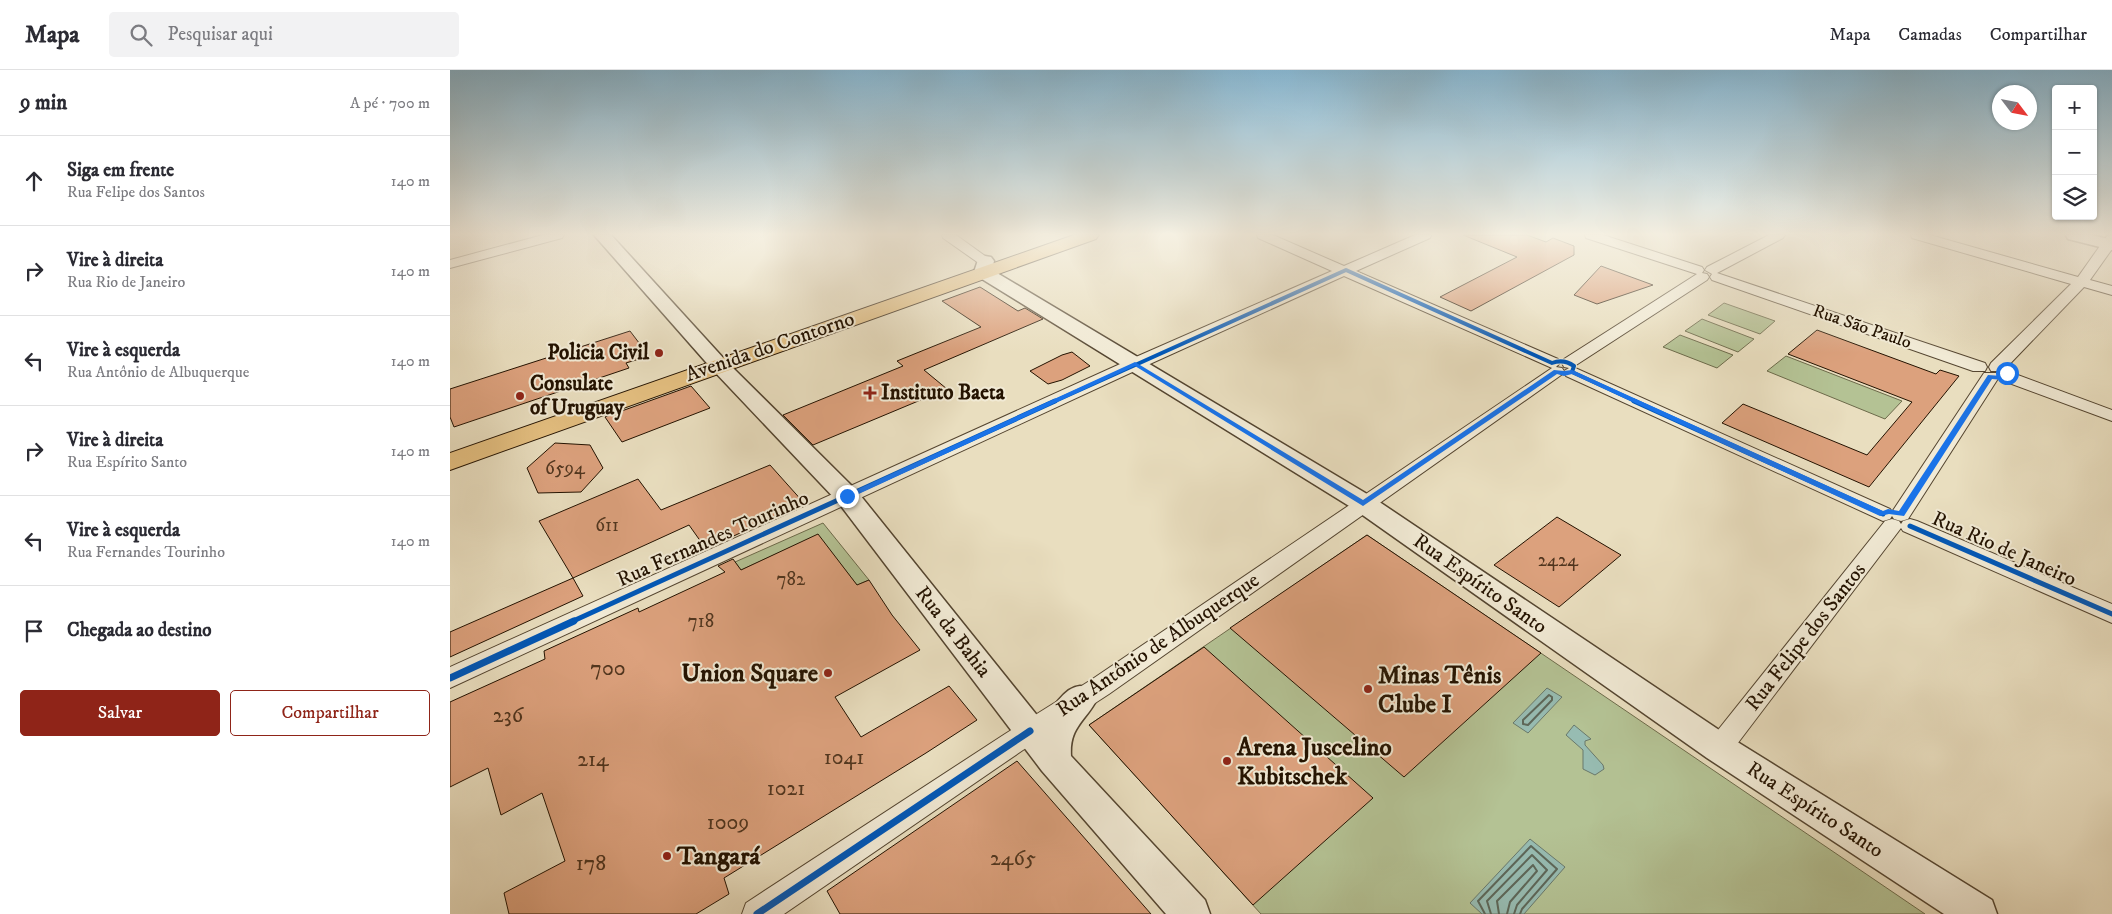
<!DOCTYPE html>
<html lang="pt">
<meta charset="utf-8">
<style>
body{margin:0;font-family:"IM FELL DW Pica",serif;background:#f2f2f3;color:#2b2b33}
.controls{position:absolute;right:15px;top:15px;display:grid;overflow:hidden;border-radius:5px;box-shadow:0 1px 4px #0004}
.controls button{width:45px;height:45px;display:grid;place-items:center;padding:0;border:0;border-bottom:1px solid #e1e1e2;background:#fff;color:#2b2b33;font:25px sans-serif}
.compass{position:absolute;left:1542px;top:15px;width:45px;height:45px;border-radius:50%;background:#fff;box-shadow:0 1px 4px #0004;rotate:122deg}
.stop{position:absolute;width:15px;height:15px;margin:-11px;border:4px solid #1a73e8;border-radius:50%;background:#fff}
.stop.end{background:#1a73e8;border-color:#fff;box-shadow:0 1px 5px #0008}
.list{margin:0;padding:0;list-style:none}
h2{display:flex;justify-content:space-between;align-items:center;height:65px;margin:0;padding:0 20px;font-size:21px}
h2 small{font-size:16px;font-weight:400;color:#7c7c81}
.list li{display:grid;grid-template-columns:32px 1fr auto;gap:15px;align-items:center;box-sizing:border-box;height:90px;padding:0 20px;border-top:1px solid #e1e1e2}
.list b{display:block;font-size:19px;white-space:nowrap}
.list p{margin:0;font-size:16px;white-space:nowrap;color:#7c7c81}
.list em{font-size:16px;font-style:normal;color:#7c7c81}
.actions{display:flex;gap:10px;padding:15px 20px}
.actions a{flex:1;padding:11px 0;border:1px solid #8f2418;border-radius:5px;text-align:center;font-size:18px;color:#8f2418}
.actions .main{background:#8f2418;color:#fff}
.icon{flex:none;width:28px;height:28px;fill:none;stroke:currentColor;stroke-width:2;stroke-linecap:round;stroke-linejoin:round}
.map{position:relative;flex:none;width:1662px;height:844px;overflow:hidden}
header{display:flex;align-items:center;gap:30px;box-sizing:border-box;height:70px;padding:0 25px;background:#fff;border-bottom:1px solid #e1e1e2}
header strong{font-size:24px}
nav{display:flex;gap:28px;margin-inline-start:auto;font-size:18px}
.search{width:350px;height:45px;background:#f2f2f3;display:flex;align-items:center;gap:12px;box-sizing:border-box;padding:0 18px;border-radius:5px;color:#7c7c81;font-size:19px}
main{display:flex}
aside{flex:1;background:#fff}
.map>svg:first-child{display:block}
.green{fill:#b4c294;stroke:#6c6a4a}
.water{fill:#97bcb2;stroke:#69786b}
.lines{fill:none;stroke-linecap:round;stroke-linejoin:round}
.shore{stroke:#5d6759;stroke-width:2}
.building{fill:#dca17d;stroke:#231200}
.minor-casing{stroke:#544530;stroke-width:2}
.tertiary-casing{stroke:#544530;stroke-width:3}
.primary-casing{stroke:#231200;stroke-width:2}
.minor{fill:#f1ead5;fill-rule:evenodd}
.tertiary{fill:#f1ead5;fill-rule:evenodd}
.primary{fill:#e4bf80;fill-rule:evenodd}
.cycleway-far2-casing{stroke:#f1ead5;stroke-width:6}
.cycleway-far1-casing{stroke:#f1ead5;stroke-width:8}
.cycleway-casing{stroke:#f1ead5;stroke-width:10}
.cycleway-far2{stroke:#0057b8;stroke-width:4}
.cycleway-far1{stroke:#0057b8;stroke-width:5}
.cycleway{stroke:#0057b8;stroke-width:7}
.route{fill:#1a73e8}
.poi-dot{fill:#8f2418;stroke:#f1ead5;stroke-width:2}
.labels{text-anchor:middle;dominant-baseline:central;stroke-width:4;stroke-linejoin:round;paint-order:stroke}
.far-street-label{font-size:18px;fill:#231200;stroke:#f1ead5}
.number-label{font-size:19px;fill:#51361f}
.street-label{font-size:21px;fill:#231200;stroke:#f1ead5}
.poi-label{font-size:21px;font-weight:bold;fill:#231200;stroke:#f1ead5;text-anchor:start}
.near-number-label{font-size:22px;fill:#51361f}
.near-poi-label{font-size:25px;font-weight:bold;fill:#231200;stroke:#f1ead5;text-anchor:start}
</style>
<header>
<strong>Mapa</strong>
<div class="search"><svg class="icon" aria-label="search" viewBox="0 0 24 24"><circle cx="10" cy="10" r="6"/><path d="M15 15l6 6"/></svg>Pesquisar aqui</div>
<nav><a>Mapa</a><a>Camadas</a><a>Compartilhar</a></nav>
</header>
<main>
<aside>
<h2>9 min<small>A pé · 700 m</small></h2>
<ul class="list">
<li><svg class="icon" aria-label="ahead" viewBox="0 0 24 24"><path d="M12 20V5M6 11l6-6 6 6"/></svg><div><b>Siga em frente</b><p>Rua Felipe dos Santos</p></div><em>140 m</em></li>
<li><svg class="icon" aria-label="right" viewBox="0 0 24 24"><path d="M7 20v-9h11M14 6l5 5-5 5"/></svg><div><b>Vire à direita</b><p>Rua Rio de Janeiro</p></div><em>140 m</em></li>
<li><svg class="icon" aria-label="left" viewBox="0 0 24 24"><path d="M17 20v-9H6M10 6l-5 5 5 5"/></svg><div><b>Vire à esquerda</b><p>Rua Antônio de Albuquerque</p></div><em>140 m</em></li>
<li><svg class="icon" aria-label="right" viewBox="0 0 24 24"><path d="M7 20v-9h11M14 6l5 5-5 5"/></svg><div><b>Vire à direita</b><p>Rua Espírito Santo</p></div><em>140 m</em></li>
<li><svg class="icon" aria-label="left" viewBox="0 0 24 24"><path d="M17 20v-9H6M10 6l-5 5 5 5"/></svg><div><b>Vire à esquerda</b><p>Rua Fernandes Tourinho</p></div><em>140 m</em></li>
<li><svg class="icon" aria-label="arrive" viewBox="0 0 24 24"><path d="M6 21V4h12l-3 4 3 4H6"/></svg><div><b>Chegada ao destino</b></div></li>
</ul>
<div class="actions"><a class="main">Salvar</a><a>Compartilhar</a></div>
</aside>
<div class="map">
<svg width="1662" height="844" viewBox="0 0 1662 844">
<rect width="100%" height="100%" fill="#e9debf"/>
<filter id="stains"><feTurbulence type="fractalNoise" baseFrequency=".004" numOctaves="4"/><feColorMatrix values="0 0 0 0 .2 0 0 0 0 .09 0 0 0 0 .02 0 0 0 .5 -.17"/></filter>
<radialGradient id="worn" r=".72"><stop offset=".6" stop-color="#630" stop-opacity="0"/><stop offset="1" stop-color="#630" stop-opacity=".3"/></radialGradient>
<path class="green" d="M1274,233L1325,251L1310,264L1258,245Z
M1252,249L1304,269L1288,282L1235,261Z
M1230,265L1283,285L1267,298L1213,277Z
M1336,286L1452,331L1435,349L1317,301Z
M373,453L419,510L407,515L368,465L291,500L285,492Z
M917,465L1475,844H811L639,655Z"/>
<path class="water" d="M1097,618L1112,627L1078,663L1063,653Z
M1124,655L1141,669L1135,671V675L1153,695L1154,699L1145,705L1133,699V680L1116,665Z
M1080,769L1115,797L1074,844H1032L1020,833Z"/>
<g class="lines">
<path class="shore" d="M1099,625L1102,627V630L1078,655L1073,654V650Z
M1035,844L1028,831L1081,776L1107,799L1072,839L1070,844
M1041,844L1037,831L1082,785L1097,800L1067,835L1064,844
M1049,844L1047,831L1083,795L1087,801L1060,832L1057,844"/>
</g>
<path class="building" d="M1013,165H1077L1096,172L1103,168L1124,176V185L1021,241L990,227L1067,187Z
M1151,196L1203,215L1147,234L1124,225Z
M530,217L568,241L575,238L593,249L474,300L497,319L363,375L333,345L453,296L447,291L531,257L492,231Z
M1367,260L1486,304L1490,300L1509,306L1419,417L1272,353L1293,334L1417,385L1462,332L1338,284Z
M180,261L199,286L176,293L179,298L4,357L0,347V319Z
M622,282L640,296L612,310L598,314L580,301L612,285Z
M241,316L260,338L172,372L155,347Z
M105,373L140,375L153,398L131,422L88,423L77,398Z
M320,395L354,433L256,479L239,455L123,508L89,451L188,409L211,440Z
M1107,447L1171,485L1109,537L1044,495Z
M368,464L407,515L419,510L442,545L470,580L385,627L411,667L499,616L527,650L476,683L274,808L279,824L246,844H59L54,823L115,791L92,723L51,745L38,698L0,717V632L95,589L94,581L188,538L189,542L275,502L268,496L283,489L291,500Z
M917,465L1091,583L954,707L780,558Z
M123,508L133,526L0,587V562Z
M754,577L923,728L803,835L639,655Z
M567,691L701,844H390L377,821Z"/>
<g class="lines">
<defs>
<path id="minor" d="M93,165H114L112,168L0,198V190Z
M492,165H506L542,191L540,194H530L493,168Z
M807,165H823L894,196L965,165H981L980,168L906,201L1108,289L1110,293L1106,297L1112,298L1114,301L1119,298L1114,297L1112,293L1114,289L1247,204L1136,168L1135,165H1153L1252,197L1254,200L1252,203L1257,204L1259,207L1257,210L1123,297L1440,439L1442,442L1534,303H1546L1549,307L1458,449L1451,451L1444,449L1442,446L1440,449L1433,451L1116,306L1114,303L659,624L573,680L334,844H292L296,833L555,664L641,610L1102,298L894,206L691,298L0,618V597L679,290L882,201L808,168Z
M1319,165H1335L1333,168L1267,203L1535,293L1537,297L1535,301H1523L1262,210L1260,207L1262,204L1255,200L1257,197Z
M1461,165H1480L1628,207L1657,166L1662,165V179L1640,210L1662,216V225L1634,217L1553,301H1541L1539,297L1541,293L1621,214L1462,168Z
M1557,301L1662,340V351L1551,310L1549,306L1551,302Z
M1442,449L1449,451L1451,454L1453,451L1460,449L1467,451L1662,534V553L1453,461L1451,458L1278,686L1269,689L1260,686L1256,678L1260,670L1435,451Z"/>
<path id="tertiary" d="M144,165H161L276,291L406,420L594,654C600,641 614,617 630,616C634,616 639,619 642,620L647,629C636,651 619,657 621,686L755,830L760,844H716L592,701L388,432L262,299Z
M1616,165H1642L1662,170V180L1618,169Z
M535,186L541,187L544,191L542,200L922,427L1281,668L1542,830L1547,844H1494L1257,688L904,439L527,206L524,202L529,187Z"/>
<path id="primary" d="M624,165H649L646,169L0,400V383Z"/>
</defs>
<use href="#minor" class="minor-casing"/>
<use href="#tertiary" class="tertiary-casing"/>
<use href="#primary" class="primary-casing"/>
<use href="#minor" class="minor"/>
<use href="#tertiary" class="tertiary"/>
<use href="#primary" class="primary"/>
<defs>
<path id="cycleway-far2" d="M603,332L896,200L1102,293C1110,290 1117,291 1124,296L1122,302L1187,332"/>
<path id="cycleway-far1" d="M1184,331L1433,444
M1460,456L1662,544
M121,552L605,331"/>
<path id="cycleway" d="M0,608L124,551
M307,844L580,661"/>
</defs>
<use href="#cycleway-far2" class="cycleway-far2-casing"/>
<use href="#cycleway-far1" class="cycleway-far1-casing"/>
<use href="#cycleway" class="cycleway-casing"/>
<use href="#cycleway-far2" class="cycleway-far2"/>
<use href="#cycleway-far1" class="cycleway-far1"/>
<use href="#cycleway" class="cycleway"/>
</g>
<linearGradient id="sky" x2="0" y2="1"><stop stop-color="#87b7d2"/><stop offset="0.58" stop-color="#f5f0e2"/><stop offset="1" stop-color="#f5f0e2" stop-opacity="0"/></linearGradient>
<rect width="1662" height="283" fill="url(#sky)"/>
<path class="route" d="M685,292L913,430L1104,300L1114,301L1122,300L1433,441L1438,439L1449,441L1538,305L1552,306L1557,301L1560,303L1561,306L1553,310L1542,309L1454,446L1439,444L1430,446L1122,304L1114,306L1107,304L913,436L685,296L400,428L393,426Z"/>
<g class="poi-dot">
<circle cx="209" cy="283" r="5"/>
<path d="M417.5 315.5h5v5h5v5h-5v5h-5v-5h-5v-5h5z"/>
<circle cx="70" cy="326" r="5"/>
<circle cx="378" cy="603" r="5"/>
<circle cx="918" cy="619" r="5"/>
<circle cx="777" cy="691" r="5"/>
<circle cx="217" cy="786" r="5"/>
</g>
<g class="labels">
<g class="far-street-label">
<text transform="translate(1412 257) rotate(19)">Rua São Paulo</text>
</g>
<g class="number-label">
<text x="115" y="398">6594</text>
<text x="157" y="455">611</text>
<text x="1108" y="490">2424</text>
<text x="341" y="509">782</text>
<text x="251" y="551">718</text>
</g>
<g class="street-label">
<text transform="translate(320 277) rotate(-19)">Avenida do Contorno</text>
<text transform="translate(263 469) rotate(-24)">Rua Fernandes Tourinho</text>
<text transform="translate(1554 479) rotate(24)">Rua Rio de Janeiro</text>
<text transform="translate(1030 514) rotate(35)">Rua Espírito Santo</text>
<text transform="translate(503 562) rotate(52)">Rua da Bahia</text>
<text transform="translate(1356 567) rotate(-52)">Rua Felipe dos Santos</text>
<text transform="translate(708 575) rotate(-34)">Rua Antônio de Albuquerque</text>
<text transform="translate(1365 740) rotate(33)">Rua Espírito Santo</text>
</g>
<g class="poi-label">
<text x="199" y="283" text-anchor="end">Policia Civil</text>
<text x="80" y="314">Consulate<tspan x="80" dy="24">of Uruguay</tspan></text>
<text x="431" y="323">Instituto Baeta</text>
</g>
<g class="near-number-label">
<text x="158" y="598">700</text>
<text x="58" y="645">236</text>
<text x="394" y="687">1041</text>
<text x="143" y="689">214</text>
<text x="336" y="718">1021</text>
<text x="278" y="752">1009</text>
<text x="563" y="788">2465</text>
<text x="141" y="793">178</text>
</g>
<g class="near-poi-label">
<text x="368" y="603" text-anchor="end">Union Square</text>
<text x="928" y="605">Minas Tênis<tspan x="928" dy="29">Clube I</tspan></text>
<text x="787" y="677">Arena Juscelino<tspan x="787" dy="29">Kubitschek</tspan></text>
<text x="227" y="786">Tangará</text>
</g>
</g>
<rect width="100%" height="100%" filter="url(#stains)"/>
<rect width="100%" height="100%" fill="url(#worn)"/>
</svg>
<div class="controls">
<button>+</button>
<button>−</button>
<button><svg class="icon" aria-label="layers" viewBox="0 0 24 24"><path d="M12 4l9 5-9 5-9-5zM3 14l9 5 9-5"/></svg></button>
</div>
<svg class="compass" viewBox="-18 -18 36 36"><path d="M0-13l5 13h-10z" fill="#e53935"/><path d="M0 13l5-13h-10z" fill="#7c7c81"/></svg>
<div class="stop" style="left:1557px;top:303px"></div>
<div class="stop end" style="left:397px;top:426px"></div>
</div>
</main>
